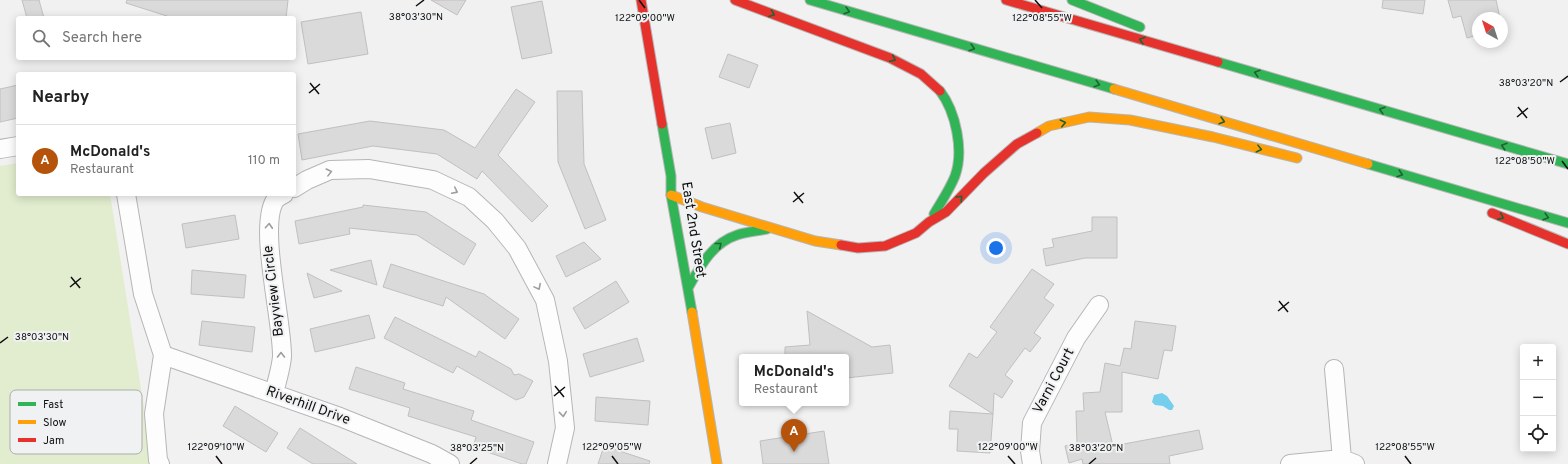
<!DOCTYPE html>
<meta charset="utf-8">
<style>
body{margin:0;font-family:Overpass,sans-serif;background:#f6f6f6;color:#222}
.controls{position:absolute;right:12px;bottom:12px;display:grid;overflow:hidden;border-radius:4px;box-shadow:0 2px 10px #0003}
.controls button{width:36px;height:36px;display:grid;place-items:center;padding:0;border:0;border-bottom:1px solid #e0e0e0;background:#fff;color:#222;font:20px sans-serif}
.compass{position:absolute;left:1472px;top:12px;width:36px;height:36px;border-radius:50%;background:#fff;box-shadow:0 2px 10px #0003;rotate:321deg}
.you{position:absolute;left:996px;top:248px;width:14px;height:14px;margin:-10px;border:3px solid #fff;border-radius:50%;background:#1a73e8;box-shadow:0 0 0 6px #1a73e833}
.badge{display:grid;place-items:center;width:26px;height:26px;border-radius:50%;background:#b45309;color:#fff;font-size:13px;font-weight:700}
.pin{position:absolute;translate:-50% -33px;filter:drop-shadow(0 1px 2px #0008)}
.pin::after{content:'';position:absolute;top:21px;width:14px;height:12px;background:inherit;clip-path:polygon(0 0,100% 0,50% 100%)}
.popup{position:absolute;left:739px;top:354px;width:110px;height:52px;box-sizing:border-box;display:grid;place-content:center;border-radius:4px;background:#fff;filter:drop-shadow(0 1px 3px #0005);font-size:13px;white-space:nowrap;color:#767676}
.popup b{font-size:15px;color:#222}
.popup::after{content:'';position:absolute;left:50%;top:100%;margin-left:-8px;border:8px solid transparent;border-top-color:#fff}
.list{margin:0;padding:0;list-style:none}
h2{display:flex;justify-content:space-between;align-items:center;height:52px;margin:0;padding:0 16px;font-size:17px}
h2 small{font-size:13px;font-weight:400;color:#767676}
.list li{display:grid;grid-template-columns:26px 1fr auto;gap:12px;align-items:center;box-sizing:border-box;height:72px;padding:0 16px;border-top:1px solid #e0e0e0}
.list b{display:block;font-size:15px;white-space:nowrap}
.list p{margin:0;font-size:13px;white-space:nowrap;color:#767676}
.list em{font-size:13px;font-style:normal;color:#767676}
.icon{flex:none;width:22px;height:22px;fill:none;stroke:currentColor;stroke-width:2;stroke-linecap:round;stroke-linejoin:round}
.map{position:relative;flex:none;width:1568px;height:464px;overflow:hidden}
.search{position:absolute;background:#fff;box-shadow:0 2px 10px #0003;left:16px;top:16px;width:280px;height:44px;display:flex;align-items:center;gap:10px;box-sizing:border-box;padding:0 14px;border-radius:4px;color:#767676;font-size:15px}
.panel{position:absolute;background:#fff;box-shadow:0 2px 10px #0003;left:16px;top:72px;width:280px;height:124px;border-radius:4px}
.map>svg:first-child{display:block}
.green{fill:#e2edcf}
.water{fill:#75cfec}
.building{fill:#dbdadb;stroke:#c1c0c1}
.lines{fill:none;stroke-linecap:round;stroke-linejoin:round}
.street-casing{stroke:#b6b6b6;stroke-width:20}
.fast-casing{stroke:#b6b6b6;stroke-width:11}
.slow-casing{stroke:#b6b6b6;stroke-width:11}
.jam-casing{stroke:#b6b6b6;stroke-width:11}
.street{stroke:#fdfdfd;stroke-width:18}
.fast{stroke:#30b455;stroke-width:9}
.slow{stroke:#ff9f0a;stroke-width:9}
.jam{stroke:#e5322d;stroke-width:9}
.oneway{stroke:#206232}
.oneway2{stroke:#9e9e9e}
.ticks{fill:none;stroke:#0f0f0f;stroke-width:1.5}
.labels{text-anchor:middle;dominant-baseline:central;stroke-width:4;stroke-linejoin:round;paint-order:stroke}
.street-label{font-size:14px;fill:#0f0f0f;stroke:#f0f1f2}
.key{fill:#f0f1f2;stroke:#acadae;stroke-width:1}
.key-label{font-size:11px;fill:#0f0f0f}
.ticks-label{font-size:10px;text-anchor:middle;fill:#0f0f0f;stroke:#f0f1f2;stroke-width:4;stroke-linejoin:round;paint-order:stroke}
</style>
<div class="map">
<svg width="1568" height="464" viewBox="0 0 1568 464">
<rect width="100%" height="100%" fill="#f1f1f1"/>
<path class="green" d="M18,163V194H110L153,464H0V166Z"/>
<path class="water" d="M1162,393L1167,396L1174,406L1172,410H1169L1163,406L1155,405L1152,402L1154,395Z"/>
<path class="building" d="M22,0H39L44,18H27Z
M127,0H288L286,18H173L126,3Z
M431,0H466L457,15Z
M1383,0H1425L1423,14L1382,8Z
M1448,0H1496L1500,18H1478V35L1467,38L1461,16L1453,18Z
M542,1L552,53L522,59L511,7Z
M361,12L368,54L308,64L301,22Z
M728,54L758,65L749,88L719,77Z
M18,85V118L0,122V89Z
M516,89L535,102L498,155L548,206L532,222L482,171L477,179L437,154L373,146L302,160L298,134L370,121L444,130L475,148Z
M557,91H582L584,164L606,220L585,229L558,162Z
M730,123L736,153L712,159L705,128Z
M363,205L426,212L476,244L464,265L417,235L349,228L350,234L299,244L295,221L363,207Z
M235,215L239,239L186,248L182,224Z
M1092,217H1117V258H1085L1046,266L1043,249L1054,247L1052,239L1092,231Z
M584,242L601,259L566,277L556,256Z
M371,260L377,285L330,270Z
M391,264L484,294L519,319L505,339L446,297L443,306L383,287Z
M1032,269L1054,284L1044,298L1054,305L1034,333L1041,338L1030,352L1025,348L1005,375L1013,381L1002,398L994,393L993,414L949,386L969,353L977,358L997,332L990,327Z
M192,270L246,275L244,298L191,294Z
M307,273L342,291L314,298Z
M616,281L629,302L585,329L573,308Z
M807,311L872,347L890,345L893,373L846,378V357H785V347L810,345Z
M369,315L375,338L315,352L310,329Z
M395,317L476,357L479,351L511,369L514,375L519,374L533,381L524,397L516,400L457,366L453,373L384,338Z
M202,321L255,327L252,352L199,345Z
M1135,321L1176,326L1172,351L1164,350L1158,379L1122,372V412H1105L1113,446L1199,430L1203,449L1169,456L1170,464H1083L1082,459L1069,463L1065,446L1077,443L1076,411H1084L1083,393L1100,392L1105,363L1120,366L1124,348L1131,349Z
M637,338L644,361L590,377L583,354Z
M356,367L405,383L403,389L474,411L471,420L534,442L526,464H522L473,447L476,437L408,416L410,408L349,389Z
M596,397L650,401L648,425L595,421Z
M235,406L278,433L266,452L223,426Z
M950,411L993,414L990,453L957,451L958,429H949Z
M300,428L357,464H313L287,448Z
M824,431L829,464H763L760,441Z
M604,446L650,461L649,464H598Z"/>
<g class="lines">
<defs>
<path id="street" d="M0,149L18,146
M294,188L307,180L330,170L369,169L433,180L469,197L495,221L517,248L545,300L558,361L565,428L557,464
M126,194L143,294L163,355L154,414L158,460L160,464
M163,355L340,417L432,454L450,464
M1334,369L1342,459
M274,393C277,381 281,368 282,357C283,322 257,223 276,199C278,197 282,195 284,194
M1032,464L1030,451L1032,423L1076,338L1099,305
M1290,464L1342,459L1355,464"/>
<path id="fast" d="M810,0L1114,89
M1072,0L1140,27
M1218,62L1568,164
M662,124L671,176V195L692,312
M1368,164L1568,223
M934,214C941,202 950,189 955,176C964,151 956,112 940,91
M688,288C700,267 712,243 737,235C746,232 757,231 767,229"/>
<path id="slow" d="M1114,89L1368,164
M1037,133L1049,126L1089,117L1130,120L1213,137L1297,158
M671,195L702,207L815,241L841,245
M692,312L717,464"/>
<path id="jam" d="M641,0L662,124
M735,0L890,58L921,74L940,91
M1006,0L1218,62
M1492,213L1568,244
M841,245L858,248L885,246L916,233L929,222L946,212L984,173L1017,144L1037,133"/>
</defs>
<use href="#street" class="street-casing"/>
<use href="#fast" class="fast-casing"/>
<use href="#slow" class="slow-casing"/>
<use href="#jam" class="jam-casing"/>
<use href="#street" class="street"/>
<use href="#fast" class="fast"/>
<use href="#slow" class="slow"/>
<use href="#jam" class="jam"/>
</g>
<defs><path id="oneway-chevron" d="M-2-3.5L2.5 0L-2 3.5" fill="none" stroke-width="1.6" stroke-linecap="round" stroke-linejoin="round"/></defs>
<g class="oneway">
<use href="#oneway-chevron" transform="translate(847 11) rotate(16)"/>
<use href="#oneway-chevron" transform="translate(772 14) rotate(20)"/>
<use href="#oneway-chevron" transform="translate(1142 40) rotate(-164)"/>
<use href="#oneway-chevron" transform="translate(972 48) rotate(16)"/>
<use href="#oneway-chevron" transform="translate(893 59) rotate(26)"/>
<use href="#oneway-chevron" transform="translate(1257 73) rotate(-164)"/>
<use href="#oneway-chevron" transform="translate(1097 84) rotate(16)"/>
<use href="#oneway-chevron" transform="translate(1382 110) rotate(-164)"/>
<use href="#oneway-chevron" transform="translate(1222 121) rotate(16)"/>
<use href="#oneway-chevron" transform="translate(1063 123) rotate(-13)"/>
<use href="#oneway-chevron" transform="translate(1504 146) rotate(-163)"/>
<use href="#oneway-chevron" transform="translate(1259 149) rotate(14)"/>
<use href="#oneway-chevron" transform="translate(1400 174) rotate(17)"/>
<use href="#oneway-chevron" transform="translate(960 198) rotate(-47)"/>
<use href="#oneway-chevron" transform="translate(1501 217) rotate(24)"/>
<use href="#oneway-chevron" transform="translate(1546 217) rotate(16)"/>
<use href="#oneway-chevron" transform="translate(719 245) rotate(-39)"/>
</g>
<g class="oneway2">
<use href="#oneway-chevron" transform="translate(329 172) rotate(-14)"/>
<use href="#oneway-chevron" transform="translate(455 191) rotate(26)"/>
<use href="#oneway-chevron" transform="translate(269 226) rotate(-86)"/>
<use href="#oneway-chevron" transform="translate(538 287) rotate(62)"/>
<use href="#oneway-chevron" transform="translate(281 355) rotate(-90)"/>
<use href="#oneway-chevron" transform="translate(563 414) rotate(84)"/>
</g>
<path class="ticks" d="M639,0L645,8M1035,0L1042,8M416,6L424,0M1560,82L1568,76M310,83L319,94M309,93L320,84M1518,107L1527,118M1517,117L1528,108M1562,161L1568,169M794,192L803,203M793,202L804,193M71,277L80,288M70,287L81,278M1279,301L1288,312M1278,311L1289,302M0,343L8,337M555,386L564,397M554,396L565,387M216,456L222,464M612,456L618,464M1008,456L1015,464M1405,456L1411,464M470,464L477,458M1089,464L1096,458"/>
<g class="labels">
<g class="street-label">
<text transform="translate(693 230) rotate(81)">East 2nd Street</text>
<text transform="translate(274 291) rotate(-97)">Bayview Circle</text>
<text transform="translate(1054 381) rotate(-62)">Varni Court</text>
<text transform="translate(308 406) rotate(20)">Riverhill Drive</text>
</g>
</g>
<rect x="10" y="390" width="132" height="64" rx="6" class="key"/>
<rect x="18" y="402" width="18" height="4" fill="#30b455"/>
<rect x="18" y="420" width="18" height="4" fill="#ff9f0a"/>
<rect x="18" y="438" width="18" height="4" fill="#e5322d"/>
<g class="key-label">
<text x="43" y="408">Fast</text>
<text x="43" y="426">Slow</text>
<text x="43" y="444">Jam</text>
</g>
<g class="ticks-label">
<text x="416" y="20">38°03'30"N</text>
<text x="645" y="21">122°09'00"W</text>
<text x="1042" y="21">122°08'55"W</text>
<text x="1526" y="86">38°03'20"N</text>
<text x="1525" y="164">122°08'50"W</text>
<text x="42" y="340">38°03'30"N</text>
<text x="216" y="450">122°09'10"W</text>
<text x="612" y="450">122°09'05"W</text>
<text x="1008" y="450">122°09'00"W</text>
<text x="1405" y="450">122°08'55"W</text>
<text x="477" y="451">38°03'25"N</text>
<text x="1096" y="451">38°03'20"N</text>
</g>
</svg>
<div class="controls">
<button>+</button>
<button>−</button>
<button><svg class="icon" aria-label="locate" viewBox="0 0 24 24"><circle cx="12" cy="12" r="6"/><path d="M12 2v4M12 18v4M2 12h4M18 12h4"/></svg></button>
</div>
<svg class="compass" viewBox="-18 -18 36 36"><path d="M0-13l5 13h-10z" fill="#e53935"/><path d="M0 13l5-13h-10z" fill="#767676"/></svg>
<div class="you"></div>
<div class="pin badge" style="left:794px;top:452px">A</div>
<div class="popup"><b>McDonald's</b>Restaurant</div>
<div class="search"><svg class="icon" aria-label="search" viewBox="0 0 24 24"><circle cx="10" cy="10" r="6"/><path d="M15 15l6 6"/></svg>Search here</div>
<section class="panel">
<h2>Nearby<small></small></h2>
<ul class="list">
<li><span class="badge">A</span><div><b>McDonald's</b><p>Restaurant</p></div><em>110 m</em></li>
</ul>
</section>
</div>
